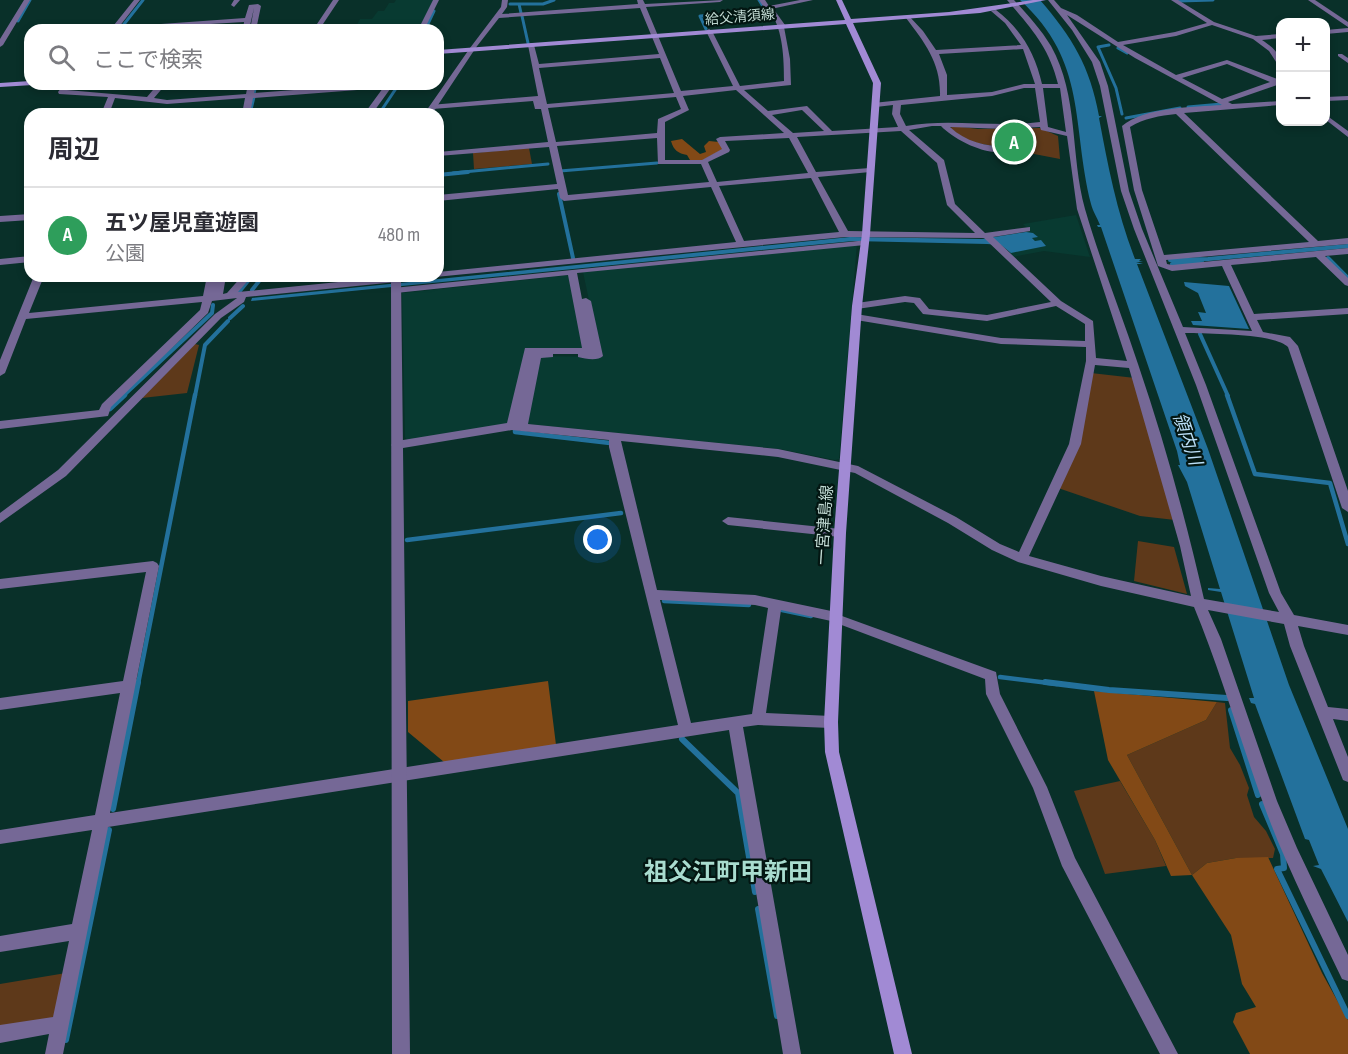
<!DOCTYPE html>
<html lang="ja">
<meta charset="utf-8">
<style>
body{margin:0;font-family:"Sofia Sans Condensed","Noto Sans JP",sans-serif;background:#f7f7f7;color:#2b2b33}
.controls{position:absolute;right:18px;top:18px;display:grid;overflow:hidden;border-radius:12px;box-shadow:0 3px 9px #0003}
.controls button{width:54px;height:54px;display:grid;place-items:center;padding:0;border:0;border-bottom:2px solid #e1e1e2;background:#fff;color:#2b2b33;font:30px sans-serif}
.you{position:absolute;left:598px;top:540px;width:21px;height:21px;margin:-15px;border:4px solid #fff;border-radius:50%;background:#1a73e8;box-shadow:0 0 0 9px #1a73e833}
.badge{display:grid;place-items:center;width:39px;height:39px;border-radius:50%;background:#835d6e;color:#fff;font-size:20px;font-weight:700}
.pin{position:absolute;translate:-50% -50%;border:3px solid #fff;box-shadow:0 2px 6px #0006}
.list{margin:0;padding:0;list-style:none}
h2{display:flex;justify-content:space-between;align-items:center;height:78px;margin:0;padding:0 24px;font-size:26px}
h2 small{font-size:20px;font-weight:400;color:#7c7c81}
.list li{display:grid;grid-template-columns:39px 1fr auto;gap:18px;align-items:center;box-sizing:border-box;height:96px;padding:0 24px;border-top:2px solid #e1e1e2}
.list b{display:block;font-size:22px;white-space:nowrap}
.list p{margin:0;font-size:20px;white-space:nowrap;color:#7c7c81}
.list em{font-size:20px;font-style:normal;color:#7c7c81}
.icon{flex:none;width:33px;height:33px;fill:none;stroke:currentColor;stroke-width:2;stroke-linecap:round;stroke-linejoin:round}
.map{position:relative;flex:none;width:1348px;height:1054px;overflow:hidden}
.search{position:absolute;background:#fff;box-shadow:0 3px 9px #0003;left:24px;top:24px;width:420px;height:66px;display:flex;align-items:center;gap:15px;box-sizing:border-box;padding:0 21px;border-radius:18px;color:#7c7c81;font-size:22px}
.panel{position:absolute;background:#fff;box-shadow:0 3px 9px #0003;left:24px;top:108px;width:420px;height:174px;border-radius:18px}
.map>svg:first-child{display:block}
.built{fill:#083a31}
.green{fill:#5e391a}
.forest{fill:#824916}
.water{fill:#23719c}
.lines{fill:none;stroke-linecap:round;stroke-linejoin:round}
.stream-far3{stroke:#23719c;stroke-width:3}
.stream-far2{stroke:#23719c;stroke-width:4}
.stream-far1{stroke:#23719c;stroke-width:4.5}
.stream{stroke:#23719c;stroke-width:6}
.minor{fill:#756896;fill-rule:evenodd}
.tertiary{fill:#756896;fill-rule:evenodd}
.secondary{fill:#a18ad4;fill-rule:evenodd}
.labels{text-anchor:middle;dominant-baseline:central;stroke-width:4.5;stroke-linejoin:round;paint-order:stroke}
.far-street-label{font-size:14px;fill:#c2dbd4;stroke:#031612}
.street-label{font-size:16px;fill:#c2dbd4;stroke:#031612}
.water-label{font-size:18px;font-style:italic;fill:#badef7;stroke:#031612}
.near-quarter-label{font-size:24px;font-weight:bold;fill:#a9dccf;stroke:#031612}
</style>
<div class="map">
<svg width="1348" height="1054" viewBox="0 0 1348 1054">
<rect width="100%" height="100%" fill="#093029"/>
<path class="built" d="M396,0H434L419,30H354L360,19H372L378,11H384L389,3H394Z
M1076,215L1090,257L1044,251L1012,257L1008,252L1041,247L1039,245L1041,240L1035,241L1032,238L1037,237L1030,236L1033,233L1028,234L1025,231L1029,230L1023,224Z
M857,243L839,459L835,460L780,449L527,424L540,356L601,357L583,272Z
M570,275L585,349H527L510,425L408,441L405,437L402,293Z"/>
<path class="green" d="M954,126L978,129L1040,128L1058,136L1060,159L967,141L950,128Z
M529,148L532,164L474,169L473,153Z
M195,344L199,345L187,393L142,398Z
M1091,373L1135,378L1175,520L1140,516L1058,488Z
M1138,541L1174,547L1187,594L1134,581Z
M1217,702L1225,703L1230,748L1240,765L1249,788L1247,795L1254,817L1266,831L1275,849L1273,858H1236L1207,863L1192,875L1127,755L1206,720Z
M1120,781L1155,840L1166,866L1105,874L1074,791Z
M66,973L57,1014L50,1019L0,1028V984Z"/>
<path class="forest" d="M682,139L700,154L706,152L704,146L709,141L719,142L723,149L703,160H690L687,155C678,153 674,151 671,141Z
M548,681L556,745L444,762L408,732V701Z
M1094,691L1217,702L1206,720L1127,755L1192,875L1207,863L1236,858L1268,857L1322,973L1348,1020V1054H1250L1233,1022L1236,1013L1256,1007L1242,984L1231,935L1192,875L1171,876L1155,840L1108,760Z"/>
<path class="water" d="M1020,0H1040C1072,37 1090,66 1099,116H1102L1099,118C1108,166 1117,213 1135,259H1141L1139,261L1143,262H1136L1143,264H1137L1208,449L1289,685L1348,829V922L1321,869L1313,866L1319,865L1309,840L1305,839L1255,704L1251,703L1249,698H1254L1221,592L1208,590V588L1220,589L1187,482L1178,465H1180L1177,451L1101,227H1098L1097,225H1100C1097,217 1093,212 1091,204C1071,124 1088,62 1020,0Z
M1026,232L1033,233L1038,237L1032,238L1035,241L1041,240L1046,246L1011,253L1001,245L987,244L853,241L251,301L252,298L850,237L982,239Z
M1184,282L1229,286L1249,329L1193,325L1191,321H1202L1198,312L1206,313L1198,293L1185,286Z"/>
<g class="lines">
<path class="stream-far3" d="M1179,1L1213,0
M510,4H519
M521,13L519,4H543L554,0
M522,16L528,43
M18,21L30,0
M121,28L143,0
M706,29L700,16L766,11L759,0
M425,30L434,11
M1109,45L1098,47L1116,88L1122,114
M1118,48L1127,53
M254,94L256,84
M1188,107L1222,104
M250,114L254,97
M379,114L399,84
M1126,118L1180,108
M560,171L657,163
M453,173L548,164"/>
<path class="stream-far2" d="M438,175L468,172
M559,194L573,258
M1328,258L1348,278
M1170,260L1208,259L1348,246
M1172,264L1202,261
M252,290L263,276
M239,292L252,276
M230,318L243,306
M1200,334L1228,396
M123,396L212,313L213,305
M195,396L205,345L228,321"/>
<path class="stream-far1" d="M1227,395L1255,474L1330,483L1348,544
M110,409L125,395
M515,430V432L610,443
M407,540L621,513
M664,601L749,605
M782,610L811,616
M1000,677L1057,684
M138,684L195,395"/>
<path class="stream" d="M1045,682L1109,690L1227,698
M1231,710L1258,795
M682,739L738,793L755,892
M1262,804L1283,854L1284,868L1277,869L1348,1016
M113,809L138,682
M758,909L777,1016
M66,1040L109,830"/>
<path class="minor" d="M24,0H30L3,45L0,47V39Z
M134,0H140L119,27L245,18L249,5L258,4L261,6L256,30H250L254,8L249,30H243L244,22L110,30Z
M234,0H240L234,7L231,5Z
M333,0H339L319,30H313Z
M433,0H439L424,30H418Z
M502,0H508L507,7L502,14L638,4L637,0H643L645,4L723,0L720,2L646,7L681,91L733,86L706,31L709,29L712,31L740,86L784,81C784,59 783,31 771,13L767,12L759,0H765L769,6L800,0H813L771,9L775,11L785,25L784,27L790,59L791,85L744,90L768,111L807,106L832,131L898,127L892,114L893,105L876,107L872,105L873,103L940,96C941,63 925,43 906,18L909,16L923,31L936,50L1021,45L1005,23L991,11L996,10C1021,29 1035,53 1042,84H1058C1049,47 1031,28 1007,0H1014C1027,14 1041,29 1051,46C1079,96 1070,155 1085,209C1100,261 1121,312 1138,364C1164,440 1186,520 1204,599L1279,612L1269,593L1196,385L1134,229L1121,191L1100,86L1092,62L1072,30L1048,0H1054L1061,8L1077,15L1118,42L1175,32L1207,23L1171,0H1178L1214,22L1256,36L1280,34V38L1262,40C1272,47 1281,53 1280,66L1278,65L1269,51L1253,39L1212,25L1176,36L1123,45L1176,75L1227,60L1280,80V84L1228,102L1232,104L1280,101V105L1184,113L1318,241L1348,238V244L1166,260L1167,264L1172,265L1348,248V254L1325,256L1348,278V286L1345,285L1316,257L1231,265L1254,314L1348,308V314L1257,320L1263,332L1290,337L1298,346L1348,491V512L1342,508L1288,347C1274,333 1208,334 1185,333L1206,385L1281,593L1294,615L1348,625V635L1298,626L1304,646L1328,707L1348,709V721L1333,719L1348,757V782L1343,780L1341,775L1290,646L1284,624L1208,610L1221,639L1277,801L1297,848L1348,955V981L1342,979C1314,920 1284,862 1262,800C1239,736 1220,670 1194,607L1101,586L1018,562L992,550L948,523L855,473L778,457L621,441L657,590L755,595L836,612L842,616L996,672L1000,694L1047,787L1075,858L1178,1054H1160L1062,866L1033,788L986,694L985,679L831,621L781,610L766,713L831,716L836,718L838,722L836,726L831,728L758,725L743,727L801,1054H783L729,730L108,827L63,1054H45L49,1034L0,1043V1025L53,1017L69,941L0,952V936L72,924L92,830L0,844V830L95,815L120,693L0,710V698L123,681L146,572L0,589V579L153,561L157,563L159,566L110,813L678,725L609,447V440L512,430L397,449L391,445L397,441L507,423L525,348H582L568,275L396,293L393,292V288L868,240L869,242L865,245L577,273L582,299L586,298L591,301L603,356C598,361 586,359 578,357V354H553V357L541,358L528,424L778,449L858,466L956,517L1000,544L1019,552L1069,444L1086,361V347L1001,344L856,320L851,317L856,314L1001,338L1085,341V324L1056,306L987,321L923,314L914,303L905,302L857,309L852,306L857,303L905,296L920,298L929,309L987,315L1051,302L984,238L845,237L435,277L438,276V272L736,242L711,187L564,201L560,198L558,189L438,201V195L557,184L549,147L438,156V152L548,142L541,109H535L533,101L433,109H430V105L538,96L528,45L531,43L534,45L539,64L659,54L640,8L499,18L474,50H470V48L501,7ZM1067,15L1135,58L1222,105C1194,107 1144,107 1122,126L1134,190L1158,266L1172,271L1222,266L1252,331L1183,327L1142,229L1129,191L1108,86L1100,62ZM1023,49L1035,84H1024L992,92L947,95V75L939,54ZM660,58L674,93L547,104L539,68ZM1227,64L1270,82L1222,99L1182,78ZM1024,88H1035L1040,122C995,128 950,118 906,126L900,114L901,105L992,96ZM1043,88H1060L1066,132L1048,127ZM736,90L784,133L720,137L716,139L722,149L702,160H665V122L689,110L683,96ZM676,97L681,109L658,119L657,133L556,142L548,108ZM802,110L824,131L793,133L772,115ZM1176,114L1309,242L1164,255L1142,190L1130,127C1144,118 1160,116 1176,114ZM932,126H941C954,140 993,160 1011,149L1007,147C985,146 966,142 950,127L1005,129L1040,127L1041,130L1067,136L1077,209L1127,361L1096,358L1093,321L1061,301L993,237L1030,231V227L985,233L955,204L944,160L909,130ZM901,131L937,163L947,205L975,233L848,231L818,177L870,172L874,170L870,168L816,172L797,137ZM657,138L658,164H701L709,182L568,195L557,146ZM789,138L808,173L717,182L708,162L729,152L730,150L725,141ZM811,178L839,232L744,241L719,186ZM1095,365L1129,368L1180,546L1191,596L1101,576L1029,556L1081,444ZM660,600L755,605L768,608L752,714L691,723Z
M1308,0H1315L1348,22V27Z
M1348,28V32L1326,34V30Z
M1338,54H1342L1348,58V63L1338,56Z
M64,84H72L67,90L147,97L158,84H166L154,98L167,100L246,94L248,84H256L254,93L374,84L393,85L372,114H364L383,88L253,98L250,114H242L245,98L167,104L115,98L109,114H101L108,97L59,94L58,92Z
M1348,96V100L1326,101V97Z
M1326,115L1348,131V137L1326,120Z
M30,214V220L0,222V216Z
M30,256V262L0,265V259Z
M34,276H44L29,313L203,296L207,276H226L223,294L227,293L242,276H252L238,292L398,276H431L426,279L246,297L244,302L221,318L66,476L0,523V513L58,470L215,314L237,298L212,301L208,313L111,407L108,416L0,429V421L99,410L102,404L200,310L202,302L26,319L5,373L0,376V360Z
M728,517L840,529L846,533L840,537L728,525L722,521Z"/>
<path class="tertiary" d="M472,47L475,49L432,114H424L470,48Z
M391,276H401L410,1054H392Z"/>
<path class="secondary" d="M836,0H842L851,19L949,12L1033,0H1046L980,13L853,23L881,83L870,234L862,306L846,533L838,722L839,752L912,1054H894L825,752L824,722L834,533L852,306L862,234L873,83L846,24L438,54V50L845,20Z
M30,81V84L33,85L0,87V83Z"/>
</g>
<g class="labels">
<g class="far-street-label">
<text transform="translate(740 17) rotate(-5)">給父清須線</text>
</g>
<g class="street-label">
<text transform="translate(825 525) rotate(-86)">一宮津島線</text>
</g>
<g class="water-label">
<text transform="translate(1187 439) rotate(71)">領内川</text>
</g>
<g class="near-quarter-label">
<text x="728" y="872">祖父江町甲新田</text>
</g>
</g>
</svg>
<div class="controls">
<button>+</button>
<button>−</button>
</div>
<div class="you"></div>
<div class="pin badge" style="left:1014px;top:142px;background:#2e9e5b">A</div>
<div class="search"><svg class="icon" aria-label="search" viewBox="0 0 24 24"><circle cx="10" cy="10" r="6"/><path d="M15 15l6 6"/></svg>ここで検索</div>
<section class="panel">
<h2>周辺<small></small></h2>
<ul class="list">
<li><span class="badge" style="background:#2e9e5b">A</span><div><b>五ツ屋児童遊園</b><p>公園</p></div><em>480 m</em></li>
</ul>
</section>
</div>
